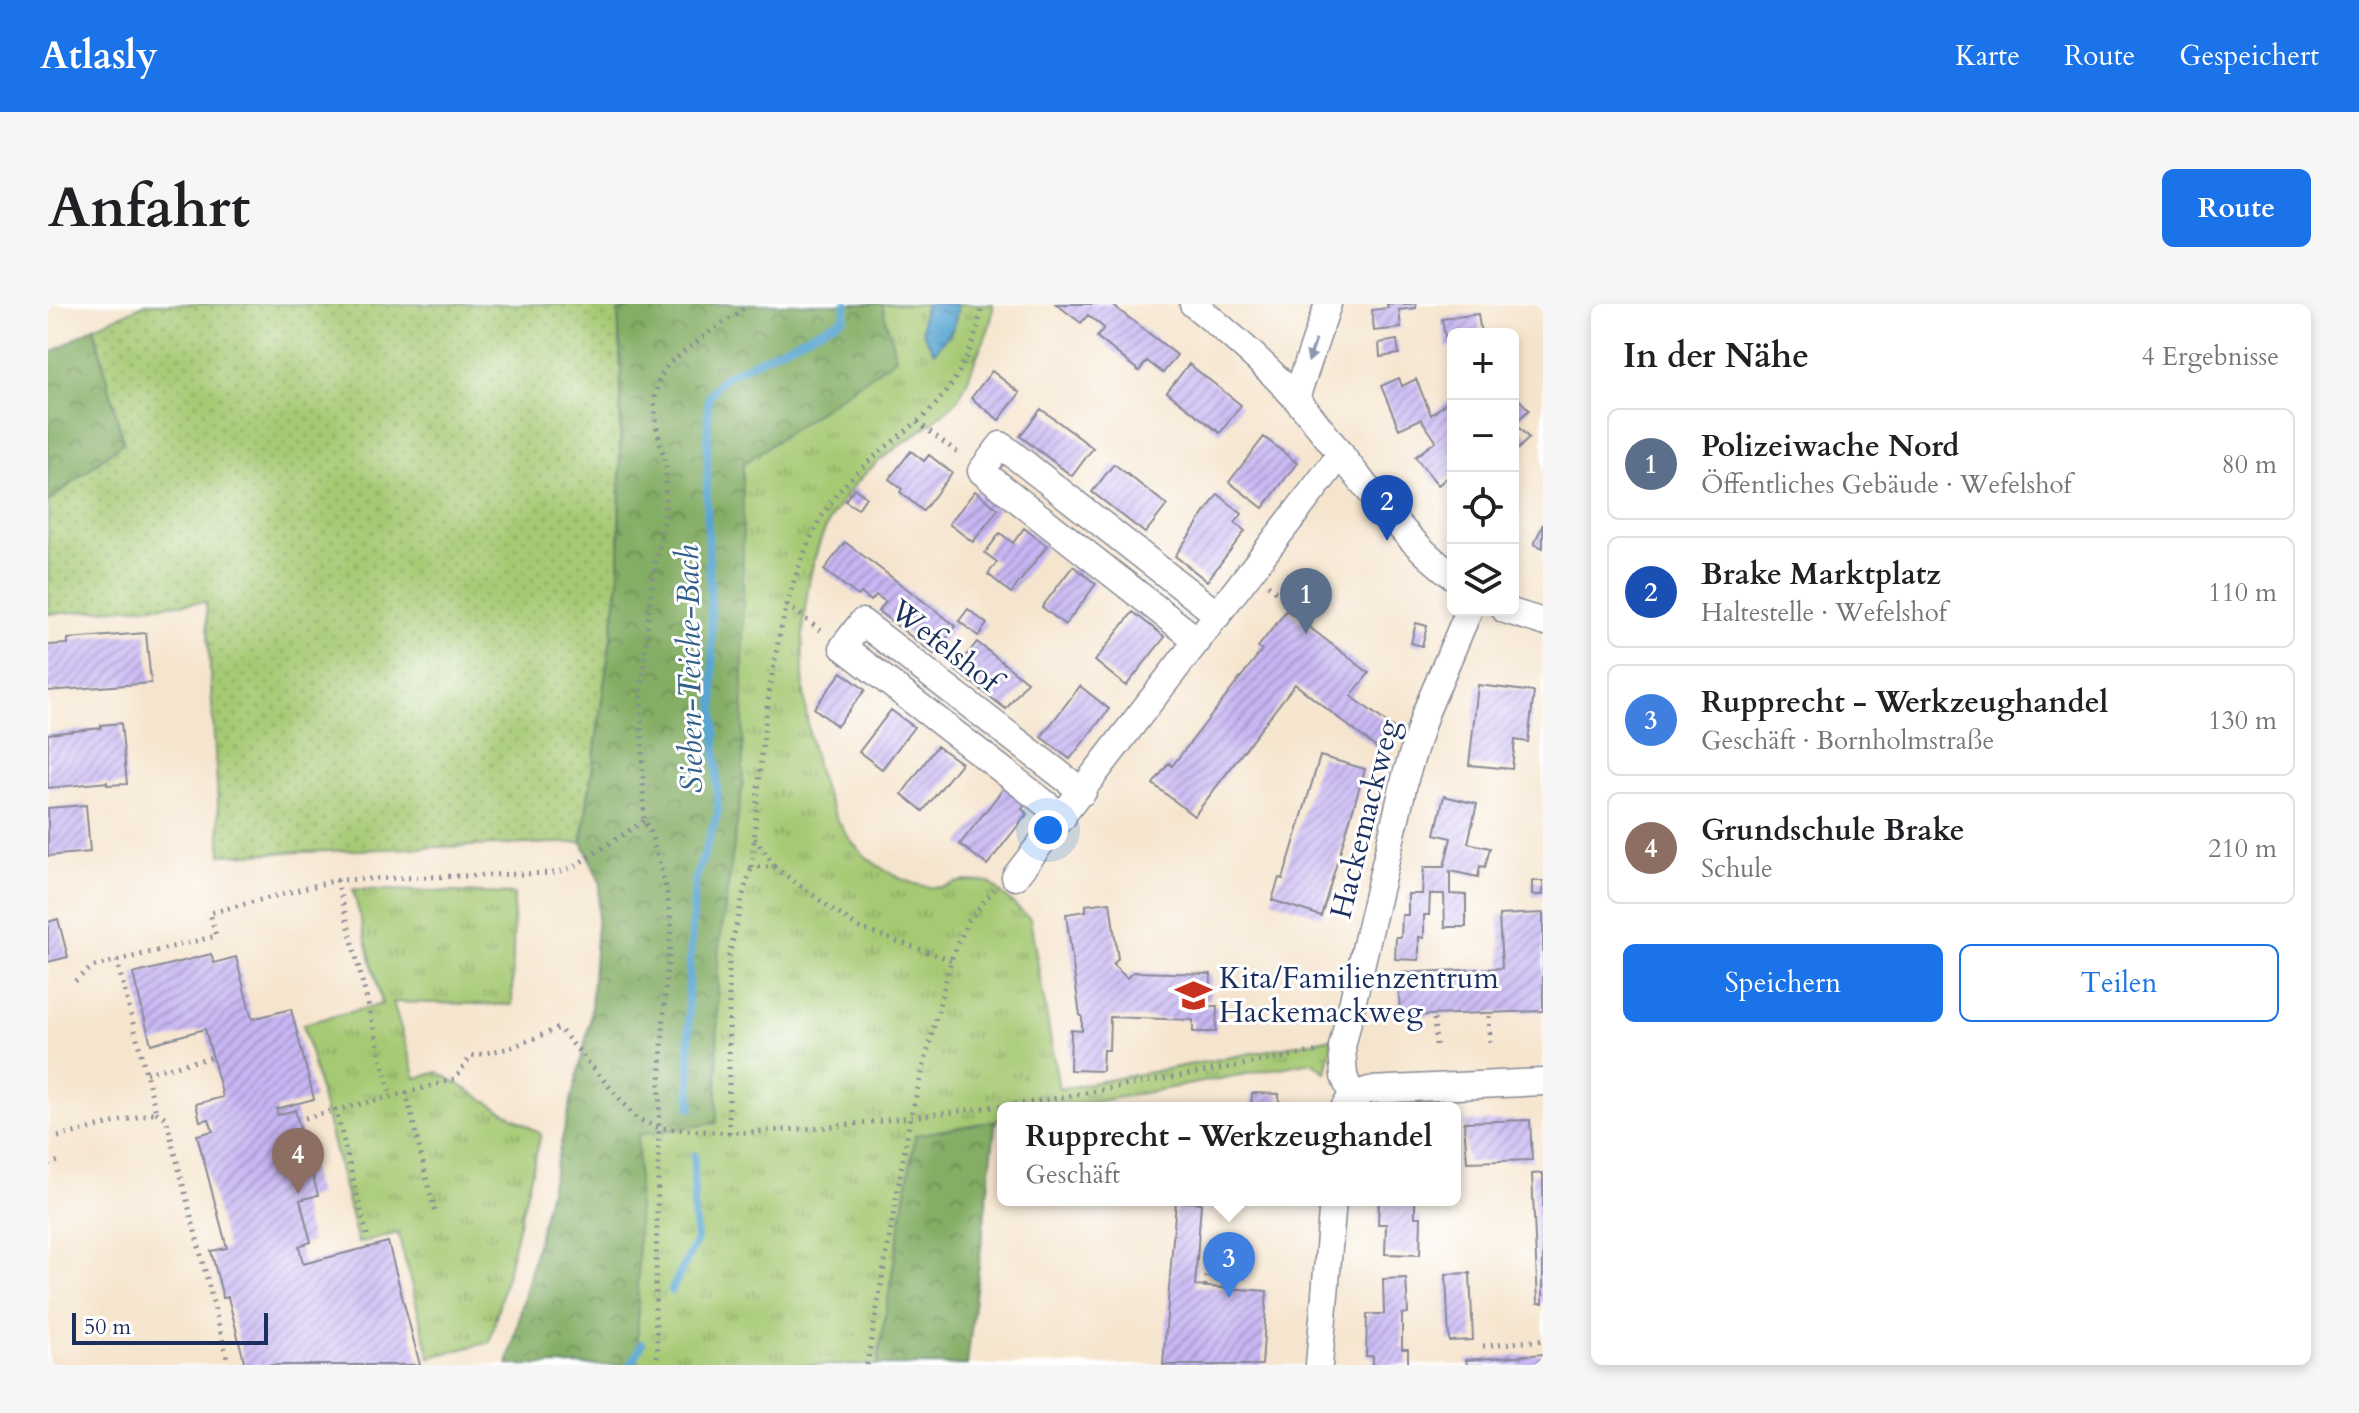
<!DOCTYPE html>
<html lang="de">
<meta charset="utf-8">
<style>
body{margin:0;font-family:Cardo,serif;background:#f6f6f6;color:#202124}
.controls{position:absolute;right:24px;top:24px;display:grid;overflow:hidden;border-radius:12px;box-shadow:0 4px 12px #0003}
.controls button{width:72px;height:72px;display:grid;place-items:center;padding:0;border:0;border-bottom:2px solid #e0e0e0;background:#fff;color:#202124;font:40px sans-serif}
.scale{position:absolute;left:24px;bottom:20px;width:196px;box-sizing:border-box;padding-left:8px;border:4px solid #1b2f5e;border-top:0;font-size:22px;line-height:28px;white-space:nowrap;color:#1b2f5e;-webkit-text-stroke:6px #fff;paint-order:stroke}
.you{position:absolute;left:1000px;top:526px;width:28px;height:28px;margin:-20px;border:6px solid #fff;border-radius:50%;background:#1a73e8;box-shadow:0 0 0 12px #1a73e833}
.badge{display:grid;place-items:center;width:52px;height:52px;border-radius:50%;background:#1a73e8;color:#fff;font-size:26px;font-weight:700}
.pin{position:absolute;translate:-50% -66px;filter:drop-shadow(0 2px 4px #0008)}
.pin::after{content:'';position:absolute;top:42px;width:28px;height:24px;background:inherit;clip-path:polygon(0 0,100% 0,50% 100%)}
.popup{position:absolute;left:949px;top:798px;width:464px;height:104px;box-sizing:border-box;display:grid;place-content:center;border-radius:12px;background:#fff;filter:drop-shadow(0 2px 6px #0005);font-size:26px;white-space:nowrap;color:#757577}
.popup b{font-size:30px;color:#202124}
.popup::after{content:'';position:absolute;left:50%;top:100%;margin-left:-16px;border:16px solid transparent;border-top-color:#fff}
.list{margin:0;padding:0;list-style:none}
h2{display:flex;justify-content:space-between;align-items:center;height:104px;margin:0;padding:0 32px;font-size:34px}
h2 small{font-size:26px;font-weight:400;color:#757577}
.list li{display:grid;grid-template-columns:52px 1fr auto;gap:24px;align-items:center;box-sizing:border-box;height:112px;margin:0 16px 16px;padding:0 16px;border:2px solid #e0e0e0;border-radius:12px}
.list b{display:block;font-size:30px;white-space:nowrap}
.list p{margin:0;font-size:26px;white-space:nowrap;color:#757577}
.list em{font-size:26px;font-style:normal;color:#757577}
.actions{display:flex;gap:16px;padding:24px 32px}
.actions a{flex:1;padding:18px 0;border:2px solid #1a73e8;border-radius:12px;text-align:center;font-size:28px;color:#1a73e8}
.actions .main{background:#1a73e8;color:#fff}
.icon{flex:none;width:44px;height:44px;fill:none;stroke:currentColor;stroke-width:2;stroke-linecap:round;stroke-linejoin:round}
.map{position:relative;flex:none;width:1495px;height:1061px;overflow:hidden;border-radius:12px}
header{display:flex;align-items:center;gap:48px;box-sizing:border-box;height:112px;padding:0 40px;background:#1a73e8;color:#fff}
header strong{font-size:38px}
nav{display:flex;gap:44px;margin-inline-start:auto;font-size:28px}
.intro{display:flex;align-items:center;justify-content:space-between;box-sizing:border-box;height:192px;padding:0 48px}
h1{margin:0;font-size:56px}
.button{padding:20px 36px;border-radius:12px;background:#1a73e8;color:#fff;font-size:28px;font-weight:700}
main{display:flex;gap:48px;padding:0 48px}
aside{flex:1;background:#fff;border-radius:12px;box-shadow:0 4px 12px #0003}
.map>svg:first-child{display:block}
.grass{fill:url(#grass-dots);stroke:#607c68;stroke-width:2}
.forest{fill:url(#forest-crowns);stroke:#506e62;stroke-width:2}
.park{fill:url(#park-tufts);stroke:#607c68;stroke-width:2}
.water{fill:url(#water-ripples);stroke:#3a6a98;stroke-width:2}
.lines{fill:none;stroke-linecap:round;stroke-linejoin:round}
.stream{stroke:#58a6d1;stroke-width:8}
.building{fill:url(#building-hatch)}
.street-casing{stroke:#888a96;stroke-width:29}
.path{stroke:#888a96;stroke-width:5;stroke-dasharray:2 6;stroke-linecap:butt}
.street{stroke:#fff;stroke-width:26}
.oneway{fill:#8d97ae}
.labels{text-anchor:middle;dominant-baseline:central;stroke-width:6;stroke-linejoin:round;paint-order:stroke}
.street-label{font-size:30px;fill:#1b2f5e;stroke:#fff}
.poi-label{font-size:30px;fill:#1b2f5e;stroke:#fff;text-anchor:start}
.water-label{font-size:32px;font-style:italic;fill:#335f8c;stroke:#fff}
</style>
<header>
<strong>Atlasly</strong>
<nav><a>Karte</a><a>Route</a><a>Gespeichert</a></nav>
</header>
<div class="intro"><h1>Anfahrt</h1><a class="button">Route</a></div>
<main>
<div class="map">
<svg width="1495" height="1061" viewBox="0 0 1495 1061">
<defs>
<pattern id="grass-dots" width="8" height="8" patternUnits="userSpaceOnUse" patternTransform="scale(2)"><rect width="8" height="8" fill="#a6c973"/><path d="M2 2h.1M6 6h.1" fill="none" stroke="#86a462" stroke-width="1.8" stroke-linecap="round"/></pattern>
<pattern id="forest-crowns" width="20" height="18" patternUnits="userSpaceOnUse" patternTransform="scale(2)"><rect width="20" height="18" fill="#84ad65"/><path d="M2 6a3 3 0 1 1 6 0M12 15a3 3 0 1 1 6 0" fill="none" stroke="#6b8d56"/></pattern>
<pattern id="park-tufts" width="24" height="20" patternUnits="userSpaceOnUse" patternTransform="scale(2)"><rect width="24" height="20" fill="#a6c973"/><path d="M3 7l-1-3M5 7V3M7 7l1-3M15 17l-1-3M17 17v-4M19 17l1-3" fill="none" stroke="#86a462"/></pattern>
<pattern id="water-ripples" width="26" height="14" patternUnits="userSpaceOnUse" patternTransform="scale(2)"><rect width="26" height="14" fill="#58a6d1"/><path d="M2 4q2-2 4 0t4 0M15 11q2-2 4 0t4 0" fill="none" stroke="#4888ad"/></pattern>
<pattern id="building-hatch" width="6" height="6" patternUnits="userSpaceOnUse" patternTransform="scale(2)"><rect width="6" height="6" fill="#c8b6f3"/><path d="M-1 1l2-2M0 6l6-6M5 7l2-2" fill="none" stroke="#a294c8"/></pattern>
</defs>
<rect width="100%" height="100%" fill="#fff"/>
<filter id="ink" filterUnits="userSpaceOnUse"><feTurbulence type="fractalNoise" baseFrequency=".0125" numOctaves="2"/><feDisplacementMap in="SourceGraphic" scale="16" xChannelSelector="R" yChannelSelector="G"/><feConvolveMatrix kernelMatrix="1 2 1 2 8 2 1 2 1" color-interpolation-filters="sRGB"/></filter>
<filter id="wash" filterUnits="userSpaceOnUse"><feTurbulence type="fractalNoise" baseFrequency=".006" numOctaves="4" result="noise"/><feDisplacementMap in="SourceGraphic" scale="32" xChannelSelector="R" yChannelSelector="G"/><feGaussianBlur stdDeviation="1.8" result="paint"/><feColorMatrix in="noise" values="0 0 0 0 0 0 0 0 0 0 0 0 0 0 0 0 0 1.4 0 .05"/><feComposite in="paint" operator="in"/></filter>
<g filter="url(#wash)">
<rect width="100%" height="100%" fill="#f6e5ce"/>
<path class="grass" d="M98,0H593L570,8L573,63L571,277L534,538L173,551L158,298L0,310V198L75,138L46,23Z"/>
<path class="forest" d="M593,0H834L848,54L695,160V478L670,652L669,819L590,831V1061H460L542,718L552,578L534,538L571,277L573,63L570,8Z
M46,23L75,138L0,198V51Z
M948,816L919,1061H829L867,831Z"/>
<path class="park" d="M834,0H945C945,19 937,34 929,52C923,65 918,85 909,96C886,121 858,135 832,156C814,171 797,191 785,211C736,289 745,494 821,555C838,569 870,586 893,583C899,583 905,579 911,578C921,576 931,578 941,578L982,615L1011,785L1285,734L1278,769L1264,758L1014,804H955V815L867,831L829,1061H590V831L669,819L670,652L695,478V160L848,54Z
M305,585L466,590L464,701L345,698L368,774L390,768L493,830L442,1038L382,1053L350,929L310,939L255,720L334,700Z"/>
<path class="water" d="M878,0H910L906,23L887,48C873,31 871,21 878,0Z"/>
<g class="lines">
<path class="stream" d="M643,804L640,690L647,577L670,508L659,196L660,95L666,84L678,72L796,14L798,0
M623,987L649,936L646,909V851
M583,1061L594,1040"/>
</g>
<g id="blocks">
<path class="building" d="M1008,0H1063L1129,51L1115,69L1099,57L1091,67L1049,33L1056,24L1040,11L1033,19Z
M1339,0H1368V4L1351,6L1353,24L1326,27L1324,6L1340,4Z
M1430,10L1433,30H1405V43L1399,44L1394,15Z
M1349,36L1351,50L1332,53L1331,39Z
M1141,60L1193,101L1172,129L1119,88Z
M944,67L972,89L951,116L923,94Z
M1351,74L1354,82L1368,75L1383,111L1400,97L1405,108V124L1403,125L1405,129V169L1390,181L1367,153L1388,137L1373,115L1351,125L1333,82Z
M1465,89L1481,106L1466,119L1481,134L1465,150Z
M993,105L1045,144L1024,172L972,132Z
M1216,133L1249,159L1215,204L1181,178Z
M863,147L876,157L881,151L904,169L875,207L852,188L854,185L841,175Z
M1066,160L1119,201L1097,229L1044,188Z
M806,184L818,193L810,205L797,197Z
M927,187L950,205L925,238L901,220Z
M1170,190L1194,210L1187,219L1197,227L1159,277L1127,252Z
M1495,220V244L1486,240Z
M976,224L999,242L963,289L940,270L949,258L937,249L952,229L965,239Z
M797,238L908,322L886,350L830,307L838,298L828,291L823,297L813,289L810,292L776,266Z
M1025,262L1048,280L1017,321L994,303Z
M920,305L939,320L930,332L911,317Z
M1239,306L1321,369L1303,392L1346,424L1330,445L1247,380L1146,512L1105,480L1121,459L1124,462L1214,346L1210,343Z
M1085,308L1117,333L1078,382L1047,357Z
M1368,319L1379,322L1374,342L1363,339Z
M98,329L103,379L0,387V341L20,340V335Z
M929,338L979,378L958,405L907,366Z
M794,368L817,386L789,422L766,404Z
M1430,381L1486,388L1480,438L1467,436L1464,465L1421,461Z
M1032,382L1061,405L1022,455L993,433Z
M843,406L866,423L834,465L811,448Z
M73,419L79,480L59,481V478L0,484V430L53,424V421Z
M889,442L913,459L875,507L854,490Z
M1272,452L1317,465L1273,612L1224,596L1231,574L1235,575Z
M959,480L981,496L974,505L979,510L939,561L912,540Z
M1396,492L1429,500L1420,539L1442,544L1437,563L1432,562L1430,573L1402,567V590L1418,591V623H1397L1396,590H1382L1381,611H1376V634L1371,633V656L1347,655L1348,633H1353L1354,611H1360V590H1374L1376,563H1396L1403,534L1387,530Z
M38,501L42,548L0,552V504Z
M1484,577H1495V591H1484Z
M1062,598L1070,655L1065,661L1079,674L1085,668L1163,670L1162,696H1156V702H1169L1168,728H1145V716L1062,713L1061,746H1055L1054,767L1022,766L1023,726L1034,727V712H1032L1018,610L1038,607V601Z
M1495,609V707L1352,712L1350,669L1454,664L1451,611Z
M10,615L20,653L0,658V618Z
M163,650L166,659L188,653L204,715L243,705L266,795L228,805L230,811L247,806L270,891L252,896L263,938L251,942L255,960L340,938L372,1061H197L180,993L175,994L163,947L179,944L149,831L165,827L161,815L152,817L148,800L175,793L157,725L103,740L85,670Z
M1204,789L1231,790V804H1203Z
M1482,816L1484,856L1419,858L1416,818Z
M1495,869V999H1490L1484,870Z
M1331,896H1367V913H1373L1372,951L1337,950L1338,920H1330Z
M1128,897L1153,899L1147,982L1219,987L1214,1061H1115Z
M1422,969L1425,1036L1401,1037L1398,970Z
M1358,974L1360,1009L1354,1010V1045H1360V1061H1325V1052H1318L1319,1010H1336L1335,975Z
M1495,1050V1061H1419L1418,1056Z"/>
</g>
</g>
<g filter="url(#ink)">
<use href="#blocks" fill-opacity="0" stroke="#888a96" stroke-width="2"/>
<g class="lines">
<defs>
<path id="street" d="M1145,0C1181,29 1219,61 1250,97C1297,152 1347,230 1405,272
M1248,94L1280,0
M1457,306L1495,318
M1150,337L933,167L953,141L1170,311
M1015,513L795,343L814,318L1035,488
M967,573L1293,150
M1304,792L1296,772L1294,743L1358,471L1377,410L1421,306
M1296,804L1304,792L1321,786L1495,778
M1271,1061L1285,896"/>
</defs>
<use href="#street" class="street-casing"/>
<path class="path" d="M869,118L913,151
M1220,281L1238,296
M739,301L776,329
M707,534L726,562
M289,576L343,793
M903,656L809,623L726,563H704C712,459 722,289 780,203C803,168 836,145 868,119C904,90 928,46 934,0
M27,677L44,663L168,632L162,609L289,576L506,569L525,563L596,517
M1441,712L1442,739
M1386,715L1388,741
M98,769L165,753
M358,789L407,775L423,752L462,744L511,724L588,814L611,824L681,829L773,824L986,798L1272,747
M108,808L118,814L181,1061
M257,814L288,806
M681,829V652L697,583L704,563
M10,833L108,808L69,657
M0,860L15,856
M319,931L288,806L358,789L387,909
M1157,982L1161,944L1177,930
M1435,1042L1495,1036
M607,1061L610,1048L607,1011L612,777L618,675L624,624L618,583L602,527L596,517L593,391L604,277L617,211L618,161L609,126L606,97L611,75L621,59L671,21L692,9L698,0
M819,1061L862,815L903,656L920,617L946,586"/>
<use href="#street" class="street"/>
</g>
<defs><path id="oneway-solid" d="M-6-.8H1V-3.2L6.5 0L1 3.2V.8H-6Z" transform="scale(2)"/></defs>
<use class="oneway" href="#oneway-solid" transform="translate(1264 47) rotate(109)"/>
</g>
<defs>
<symbol id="school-bare" viewBox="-9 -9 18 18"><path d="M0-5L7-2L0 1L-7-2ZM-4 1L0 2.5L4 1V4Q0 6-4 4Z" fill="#c8321e" stroke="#fff" stroke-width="2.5" paint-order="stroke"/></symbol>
</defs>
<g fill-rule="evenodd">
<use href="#school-bare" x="1120" y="666" width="51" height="51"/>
</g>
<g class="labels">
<g class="street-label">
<text transform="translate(897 342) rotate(38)">Wefelshof</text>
<text transform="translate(1317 515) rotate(-76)">Hackemackweg</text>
</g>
<g class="poi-label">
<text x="1171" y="674">Kita/Familienzentrum<tspan x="1171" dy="34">Hackemackweg</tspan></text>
</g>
<g class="water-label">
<text transform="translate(642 365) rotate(-91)">Sieben-Teiche-Bach</text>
</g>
</g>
</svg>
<div class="controls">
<button>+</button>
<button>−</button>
<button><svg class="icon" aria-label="locate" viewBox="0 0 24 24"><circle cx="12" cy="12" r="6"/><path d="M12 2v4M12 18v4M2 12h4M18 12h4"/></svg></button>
<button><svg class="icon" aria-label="layers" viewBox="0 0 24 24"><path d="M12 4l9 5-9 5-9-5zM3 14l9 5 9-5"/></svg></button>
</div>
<div class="scale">50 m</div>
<div class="you"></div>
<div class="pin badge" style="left:1258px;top:330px;background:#5c6f8a">1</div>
<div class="pin badge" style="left:1339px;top:237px;background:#1a4fb4">2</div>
<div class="pin badge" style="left:1181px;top:994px;background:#3f7fe0">3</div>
<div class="popup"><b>Rupprecht - Werkzeughandel</b>Geschäft</div>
<div class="pin badge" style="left:250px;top:890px;background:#8d6e63">4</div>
</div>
<aside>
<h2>In der Nähe<small>4 Ergebnisse</small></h2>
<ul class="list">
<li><span class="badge" style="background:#5c6f8a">1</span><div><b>Polizeiwache Nord</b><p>Öffentliches Gebäude · Wefelshof</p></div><em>80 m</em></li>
<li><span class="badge" style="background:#1a4fb4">2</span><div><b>Brake Marktplatz</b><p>Haltestelle · Wefelshof</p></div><em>110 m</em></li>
<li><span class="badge" style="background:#3f7fe0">3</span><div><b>Rupprecht - Werkzeughandel</b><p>Geschäft · Bornholmstraße</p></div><em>130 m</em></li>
<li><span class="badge" style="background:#8d6e63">4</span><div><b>Grundschule Brake</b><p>Schule</p></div><em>210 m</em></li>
</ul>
<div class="actions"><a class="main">Speichern</a><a>Teilen</a></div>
</aside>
</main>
